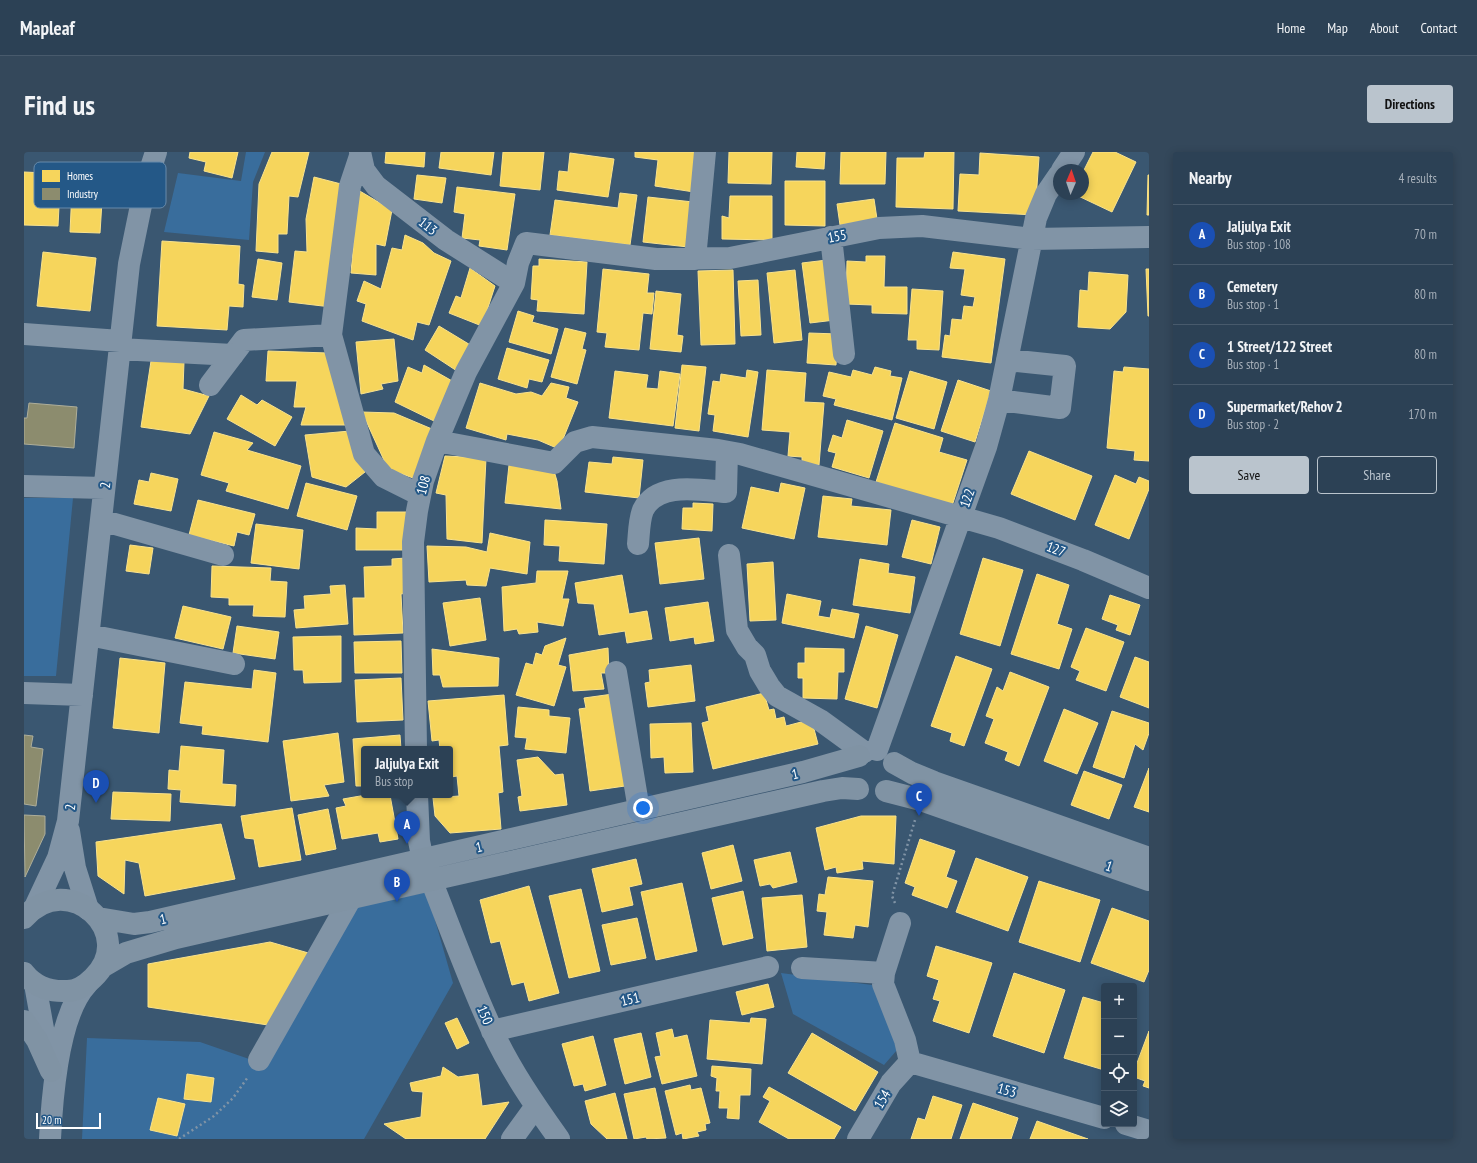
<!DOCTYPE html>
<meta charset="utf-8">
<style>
body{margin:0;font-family:"PT Sans Narrow",sans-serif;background:#34485b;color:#f1f3f6}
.controls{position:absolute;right:12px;bottom:12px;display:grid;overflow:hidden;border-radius:4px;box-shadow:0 2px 10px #0003}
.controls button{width:36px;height:36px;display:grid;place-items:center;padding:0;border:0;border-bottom:1px solid #485a6c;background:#2c4155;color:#f1f3f6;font:20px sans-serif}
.compass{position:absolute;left:1029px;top:12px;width:36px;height:36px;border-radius:50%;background:#2c4155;box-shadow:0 2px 10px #0003;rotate:2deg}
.scale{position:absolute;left:12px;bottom:10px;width:65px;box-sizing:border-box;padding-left:4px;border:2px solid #fff;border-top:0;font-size:11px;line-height:14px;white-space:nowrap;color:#fff;-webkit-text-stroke:3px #245887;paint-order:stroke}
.you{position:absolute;left:619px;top:656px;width:14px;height:14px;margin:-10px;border:3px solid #fff;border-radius:50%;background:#1a73e8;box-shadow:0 0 0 6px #1a73e833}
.badge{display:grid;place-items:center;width:26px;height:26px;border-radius:50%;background:#bac4cd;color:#fff;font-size:13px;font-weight:700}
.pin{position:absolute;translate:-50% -33px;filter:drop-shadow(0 1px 2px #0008)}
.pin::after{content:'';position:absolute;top:21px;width:14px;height:12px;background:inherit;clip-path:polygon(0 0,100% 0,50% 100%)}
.popup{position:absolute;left:337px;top:594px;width:92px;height:52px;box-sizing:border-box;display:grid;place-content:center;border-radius:4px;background:#2c4155;filter:drop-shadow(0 1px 3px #0005);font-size:13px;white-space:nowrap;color:#a6afb9}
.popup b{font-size:15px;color:#f1f3f6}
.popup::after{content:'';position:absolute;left:50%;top:100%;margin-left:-8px;border:8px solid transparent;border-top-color:#2c4155}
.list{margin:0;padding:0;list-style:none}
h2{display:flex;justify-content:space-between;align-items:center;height:52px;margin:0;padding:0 16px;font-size:17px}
h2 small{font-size:13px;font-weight:400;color:#a6afb9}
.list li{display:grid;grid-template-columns:26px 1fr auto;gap:12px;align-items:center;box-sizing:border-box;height:60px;padding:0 16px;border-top:1px solid #485a6c}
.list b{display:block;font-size:15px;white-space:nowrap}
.list p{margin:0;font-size:13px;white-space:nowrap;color:#a6afb9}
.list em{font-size:13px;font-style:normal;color:#a6afb9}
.actions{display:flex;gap:8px;padding:12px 16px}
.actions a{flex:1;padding:9px 0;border:1px solid #bac4cd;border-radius:4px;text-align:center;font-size:14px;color:#bac4cd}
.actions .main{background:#bac4cd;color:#111}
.icon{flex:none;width:22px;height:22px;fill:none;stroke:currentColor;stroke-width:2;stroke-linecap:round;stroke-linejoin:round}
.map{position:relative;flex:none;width:1125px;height:987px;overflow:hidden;border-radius:4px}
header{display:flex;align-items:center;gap:24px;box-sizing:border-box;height:56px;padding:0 20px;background:#2c4155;border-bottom:1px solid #485a6c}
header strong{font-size:19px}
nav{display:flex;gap:22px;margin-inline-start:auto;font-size:14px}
.intro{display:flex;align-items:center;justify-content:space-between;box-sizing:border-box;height:96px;padding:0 24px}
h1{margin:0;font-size:28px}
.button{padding:10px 18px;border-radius:4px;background:#bac4cd;color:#111;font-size:14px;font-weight:700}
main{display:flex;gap:24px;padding:0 24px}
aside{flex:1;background:#2c4155;border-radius:4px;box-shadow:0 2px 10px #0003}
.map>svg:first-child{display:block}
.green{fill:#396d9c}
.homes{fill:#f6d55c;stroke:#f9e28d}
.industry{fill:#8c8c6e;stroke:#aeae9a}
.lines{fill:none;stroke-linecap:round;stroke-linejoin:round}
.path{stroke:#8194a6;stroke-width:2.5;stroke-dasharray:2 3;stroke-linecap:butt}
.minor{stroke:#8194a6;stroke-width:22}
.major{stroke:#8093a4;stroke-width:22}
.labels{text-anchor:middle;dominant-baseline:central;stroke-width:4;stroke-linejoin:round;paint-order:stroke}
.street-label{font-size:14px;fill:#fff;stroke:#245887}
.key{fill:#245887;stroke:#668aab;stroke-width:1}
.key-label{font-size:11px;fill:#fff}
</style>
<header>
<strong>Mapleaf</strong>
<nav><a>Home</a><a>Map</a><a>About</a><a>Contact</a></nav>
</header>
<div class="intro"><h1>Find us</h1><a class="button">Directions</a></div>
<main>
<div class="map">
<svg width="1125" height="987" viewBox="0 0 1125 987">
<rect width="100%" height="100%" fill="#3a5771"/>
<path class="green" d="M222,0H241L229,30L225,88L140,80L154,21L217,29Z
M0,346H49L32,524H0Z
M403,740L429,831L340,987H58L63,886L176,890L228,908L332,755Z
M757,821L848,833L871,885L873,898L860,913L769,862Z"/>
<path class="homes" d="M166,0H214L208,26L180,19L182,10L165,6Z
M248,0H285L274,45L265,44L263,82H254V101L232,99L235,32Z
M362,0H401L400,15L361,11Z
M417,0H470L467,23L415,16Z
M479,0H520L516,38L476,34Z
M611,0H675L670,40L631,34L634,8L611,5Z
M705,0H748L747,32L704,31Z
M773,0H801L800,17L772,15Z
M817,0H862L861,32H816Z
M901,0H930L929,57L872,55L873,6H900Z
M1069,0H1091L1112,10L1088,60L1050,42H1059V20Z
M546,1L590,7L584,45L533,38L535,19L544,20Z
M956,1L1015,5L1011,63L934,59L936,22L955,23Z
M22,15H37L34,74L0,73V20L22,21Z
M49,16L80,18L76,81L46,80Z
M393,23L422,26L418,51L390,47Z
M1124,23H1125V63H1123Z
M290,25L321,33L307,155L265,150L271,99L283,100L282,67Z
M761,29H801V74L761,73Z
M433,35L491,42L483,98L455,94L456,88L438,86L441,62L430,60Z
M334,38L368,58L361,94L352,92V123L327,121Z
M596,41L613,43L606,93L526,83L531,48L594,56Z
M706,44H748V88L698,87V64L705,66Z
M624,45L669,50L664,95L619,90Z
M850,47L853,67L816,73L813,52Z
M381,83L399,91L410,101L427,109L405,173L393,170L389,188L338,169L342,152L333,149L340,129L357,137L368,96L378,98Z
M138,89L216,94L214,132L220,133L219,155L205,154L203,178L133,174Z
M19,100L72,106L66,159L13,154Z
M929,100L981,107L967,211L918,205L921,183L926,184L928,167L938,168L940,154L949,155L951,145L937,143L941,117L926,116Z
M842,104H861L860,135H883V162L848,161V153L822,152L823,109L842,110Z
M234,107L258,111L253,148L228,145Z
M515,107L563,110L560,162L513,159L514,148L507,147L509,114H515Z
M803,108L811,168L786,171L778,111Z
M446,116L471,134L458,174L425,161L432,144L437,146Z
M579,117L625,122L623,141H630L628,162L619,161L615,198L581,195L583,181L573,180Z
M1122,117H1125V164H1124Z
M709,118L711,192L677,193L674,119Z
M771,118L778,188L750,191L743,121Z
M1065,120L1104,123L1102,160L1086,177L1054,175L1056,138L1064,139Z
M734,128L737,183L717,184L714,129Z
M888,137L919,139L915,198L893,197V188H884Z
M632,139L657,142L653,183L659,184L657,200L626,197Z
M494,159L510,164L508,170L534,177L527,202L485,190Z
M415,174L448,194L433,219L401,198Z
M541,176L562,181L558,197L562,198L553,232L527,225Z
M785,181L814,182L812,213L783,211Z
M370,187L374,229L357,232L359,237L337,242L332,190Z
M483,196L525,208L518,230L505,227L503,236L474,227Z
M244,199L304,201L326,273H277L282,255H270L273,229H242Z
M127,209L160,210L159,237L185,244L166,282L117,275Z
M400,213L430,230L410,269L371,250L384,215L398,221Z
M658,213L682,215L675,279L651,276Z
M851,215L867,219L866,224L878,226L868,268L810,253L812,247L799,244L805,220L827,225L829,218L848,223Z
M1100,215L1125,217V309L1110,308L1111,299L1083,296L1090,219L1099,220Z
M723,218L734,220L724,285L689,279L691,263L684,262L689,229L696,230L697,222L722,226Z
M743,218L782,221L780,250L800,251L795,313L778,312V305L764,304L766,280L738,278Z
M591,219L624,223L622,236L634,237L636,219L656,222L649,274L585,266Z
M886,219L923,230L910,277L872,266Z
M934,228L967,239L951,290L917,279Z
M456,231L492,242L507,240L518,244L527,231L545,235L542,246L554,250L535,297L514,288L483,282L482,288L442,276Z
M217,243L233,253L238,248L268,265L251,294L203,267Z
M338,260L370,261L408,277L392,327L364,317Z
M823,268L859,279L845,326L808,315L812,301L804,299L809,283L818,286Z
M871,271L919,286L915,300L943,308L928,354L852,330Z
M326,279L341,320L322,335L288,325L281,283Z
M190,280L229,291L223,298L277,314L264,357L202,339L205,331L177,323Z
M1005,299L1068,324L1051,368L987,342Z
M421,304L462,306L458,391L423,387L422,343L412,341Z
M589,305L619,308L615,346L561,340L565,310L588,312Z
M485,313L530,319L533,329L537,357L481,351Z
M127,321L154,327L147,359L110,352L115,328L125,330Z
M1091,323L1112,332L1115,325L1125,329V337L1105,387L1071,373Z
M282,331L333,344L323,378L273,364Z
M757,331L781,336L770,387L718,376L727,335L755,341Z
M799,344L828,347L827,354L867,358L863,393L794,385Z
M174,348L231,362L225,383L213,380L210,394L165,383Z
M669,351L689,352L688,379L658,377L659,356H669Z
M353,360H383V398H332V376L353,377Z
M521,368L583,372L580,412L535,409L536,394L520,393Z
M888,368L916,375L907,412L878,405Z
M232,372L279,378L275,417L227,411Z
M466,381L506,390L503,422L466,416L462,434L443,433L442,428L405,430L403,394L442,395L463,400Z
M675,386L680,427L636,432L631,391Z
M106,393L129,396L125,422L102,419Z
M382,406L383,441L377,442L379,481L330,483L329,446H341L340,415L368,414V407Z
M959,406L999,418L976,494L936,482Z
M836,407L865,412L864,421L891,425L886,461L829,453Z
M749,410L752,468L726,469L723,412Z
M188,414L247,416L246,429L263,430L261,465L229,464L230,453H205V446L187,445Z
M513,419H544L538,447H545L539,474L513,470L514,480L495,482L493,477L480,479L478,435L512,431Z
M1013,422L1045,433L1033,472L1048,477L1035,517L987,502Z
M598,423L605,462L623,459L628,487L603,491L601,479L575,483L570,452L554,451L551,431Z
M321,433L324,472L272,476L270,458L281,457L280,444L307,442L306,434Z
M763,442L797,449L794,464L806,466L808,457L835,462L830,486L758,471Z
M1086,443L1116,453L1106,483L1092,478L1094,473L1078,467Z
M456,446L462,488L426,494L419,451Z
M684,450L690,489L671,492L670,485L646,489L641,456Z
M159,454L207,465L199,497L151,486Z
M213,474L255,480L251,507L209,501Z
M842,474L874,483L853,556L821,547Z
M1062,476L1100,490L1082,539L1052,528L1056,519L1047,515Z
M317,484V530L280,531L279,518H270L269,485Z
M542,486L534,513L542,515L530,554L492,543L502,511L509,513L512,501L518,503L521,494Z
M377,489L378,521H331L330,490Z
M584,496L585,521H577L580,537L549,539L545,503Z
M781,496L820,497V520H814L813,547L779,546V526H774V511H781Z
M408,497L475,506L474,534L419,535L416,523H409Z
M932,504L968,517L940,594L926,589L928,581L907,574Z
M1111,505L1125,510V556L1096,545Z
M96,506L141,511L135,581L89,576Z
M667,513L671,549L624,555L621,531L626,530L625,518Z
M230,518L252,521L244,590L178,582L179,574L156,571L161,530L228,537Z
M986,520L1025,535L995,614L981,608L984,600L961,591L970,567L962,564L973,535L979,539Z
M377,526L379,568L333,570L331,528Z
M740,541L745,558L750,557L752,567L760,565L762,574L781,569L790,577L794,592L689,617L678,571L685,569L682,555Z
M589,542L601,634L566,639L555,557L562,556L560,546Z
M480,543L484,593L475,594L479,640L474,641L477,677L426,681L411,664L409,646L435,644L433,624L427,625L426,597H416L415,588L408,589L404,549Z
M494,555L525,558V564L546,566L542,601L501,597L503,586L491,585Z
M1040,557L1074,571L1053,622L1020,609Z
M1088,559L1125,571V581L1119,598L1111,592L1100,626L1069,615Z
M667,571L669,620L641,621L640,605L627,606L626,572Z
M314,581L320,630L300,633L305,644L267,649L259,589Z
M376,583L377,597H340V634H332L329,587Z
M157,594L200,598L198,632L212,633L211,654L156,650L157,638L144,637L145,618L155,619Z
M514,605L531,623L539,622L543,653L496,659L494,645L498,644L493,608Z
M1125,616V660L1110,655Z
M1060,619L1098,633L1085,667L1047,653Z
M89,640L147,642L146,669L87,667Z
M342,643H366L374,687L356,690L354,681L318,687L312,656L322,654L319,647Z
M268,656L277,708L235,715L230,687L221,686L217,664Z
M304,657L312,697L282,703L274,663Z
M837,664H872L870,712L838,709L839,717L813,721L812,715L801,718L792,676Z
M197,672L211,727L121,744L115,711L101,708L100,742L74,724L72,690Z
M896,687L931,699L922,725L933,729L923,756L888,743L891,735L881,731Z
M709,693L718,729L687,737L678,701Z
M766,700L773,730L749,736L746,732L736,734L730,708Z
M952,706L1004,725L984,779L932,760Z
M612,707L618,732L605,735L609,753L578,760L568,717Z
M804,725L849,729L844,775L831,773L829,786L800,783L803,760L793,759L795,742L801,743Z
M1015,729L1076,748L1056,810L995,790Z
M658,731L673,799L632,808L617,740Z
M505,734L535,841L505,849L500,830L488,833L476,789L467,791L456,748Z
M557,737L576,819L545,826L525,744Z
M719,739L729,786L699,793L688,746Z
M778,743L783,795L743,799L738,746Z
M1088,756L1125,769V818L1120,830L1067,811Z
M613,766L622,806L587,813L578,773Z
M246,790L288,802L244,873L124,855V812Z
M912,794L968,811L945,881L909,869L916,849L909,847L915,828L903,824Z
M990,821L1041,838L1020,901L969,884Z
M744,832L750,855L718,863L712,840Z
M1059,845L1080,851V918L1040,906Z
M433,866L445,891L433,897L421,871Z
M727,866L742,867L738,912L683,907L686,868L726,871Z
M648,877L650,886L663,883L673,924L638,932L631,905L637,904L632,881Z
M1125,879V936L1119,934L1121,929L1110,925V919Z
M617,881L627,925L601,932L590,887Z
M788,881L854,920L831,959L764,921Z
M569,884L582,933L561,939L559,932L550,934L538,892Z
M688,914L727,917L726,943H716L715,967L703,966L704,956H695L696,939H692L693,926L687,924Z
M419,915L434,925L454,922L458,954L485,950L461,987H382L360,972L397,965L399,940L388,939L386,931L417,924Z
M163,922L190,926L187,950L160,947Z
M666,933L667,938L677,936L686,971L681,972L682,978L673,980L675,984L659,987L658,981L652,983L641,939Z
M745,935L817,975L810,987H765L735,970L746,949L739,945Z
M631,936L642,986L623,987L622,985L610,987L600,942Z
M591,941L603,987H583L567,972L561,949Z
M909,944L938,953L927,987H887L894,966L901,968Z
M134,946L161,952L153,984L126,978Z
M949,951L994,966L987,987H936Z
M1013,969L1064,987H1006Z"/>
<path class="industry" d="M5,251L53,255L50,296L0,292V266H3Z
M0,583L9,584L7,595L19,597L12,654L0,652Z
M0,663L21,664V682L1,725Z"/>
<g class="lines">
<path class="path" d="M871,751L868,744L891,668
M155,987L190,964L209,946L224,925"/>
<path class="minor" d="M336,0L340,18L352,34L422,88L490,131
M336,4L326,34L307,183L340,302L360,325L396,343
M1038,18L1050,0
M807,85L820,202
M671,107L681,0
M0,182L96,189
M95,197L209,203
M186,233L220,188L307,183
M975,248L1036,256L1041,214L983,208
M413,289L530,311L551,290L568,285L694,298L716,302L975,376L1059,408L1125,436
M0,334L80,336
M77,368L199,403
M614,392C615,382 615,368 619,358C633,329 676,338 702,340L703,300
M705,403L713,478L723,495L731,503L736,519L745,534L753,544L796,568L840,600
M65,483L210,512
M592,520L615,658
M0,541L58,543
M392,597L389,390L393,359L399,329L413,289L442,220L490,131L494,111L502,91L632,107L706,106L855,76L898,74L1008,87L1125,85
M853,598L962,295L975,248L1012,66L1022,42L1035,23
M393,643L395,689L399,708C422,764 442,822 468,878C486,917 510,952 535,987
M45,679L51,716L64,757
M11,755L34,706L44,669L105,112L121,34L132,0
M876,771L860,821L859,832L881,888L886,910
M778,816L860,821
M11,832L25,910
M468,879L744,815
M235,908L327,746
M886,910L1080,966
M1102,972L1125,979
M26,987C28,946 34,863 63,832
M488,987L512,954
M834,987L867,931L886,910"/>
<path class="major" d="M870,611L888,621L910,630L1125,706
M862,639L897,648L1125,728
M0,766C45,715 115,783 69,826C62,833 53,839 43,839C25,840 11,835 0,821
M74,766L110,772L126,770L779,620L835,604
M78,815L102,801L152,786L799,639L818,636L834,637
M0,869L13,888L27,919"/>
</g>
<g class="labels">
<g class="street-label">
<text transform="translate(404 74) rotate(38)">113</text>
<text transform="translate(813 84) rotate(-11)">155</text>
<text transform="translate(81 333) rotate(-84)">2</text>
<text transform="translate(399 333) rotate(-75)">108</text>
<text transform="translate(943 346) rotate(-70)">122</text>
<text transform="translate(1032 397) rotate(21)">127</text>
<text transform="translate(771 622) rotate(-13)">1</text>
<text transform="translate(46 655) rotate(-84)">2</text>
<text transform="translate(455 695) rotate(-13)">1</text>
<text transform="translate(1085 714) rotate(19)">1</text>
<text transform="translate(139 767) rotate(-13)">1</text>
<text transform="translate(606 847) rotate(-13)">151</text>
<text transform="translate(461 863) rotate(67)">150</text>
<text transform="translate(983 938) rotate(16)">153</text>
<text transform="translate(858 947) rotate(-59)">154</text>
</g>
</g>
<rect x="10" y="10" width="132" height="46" rx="6" class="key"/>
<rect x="18" y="18" width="18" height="12" fill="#f6d55c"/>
<rect x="18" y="36" width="18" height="12" fill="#8c8c6e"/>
<g class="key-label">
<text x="43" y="28">Homes</text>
<text x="43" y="46">Industry</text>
</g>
</svg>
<div class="controls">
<button>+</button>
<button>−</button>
<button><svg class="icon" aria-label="locate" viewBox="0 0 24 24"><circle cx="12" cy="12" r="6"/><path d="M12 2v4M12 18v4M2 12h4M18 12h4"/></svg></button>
<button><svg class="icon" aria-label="layers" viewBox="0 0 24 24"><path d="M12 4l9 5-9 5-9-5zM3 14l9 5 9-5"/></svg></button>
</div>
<svg class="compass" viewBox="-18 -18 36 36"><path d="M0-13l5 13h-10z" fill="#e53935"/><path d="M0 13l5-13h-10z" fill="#a6afb9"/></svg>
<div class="scale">20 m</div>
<div class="you"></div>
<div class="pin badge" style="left:383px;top:692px;background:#1a4fb4">A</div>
<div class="popup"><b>Jaljulya Exit</b>Bus stop</div>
<div class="pin badge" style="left:373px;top:750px;background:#1a4fb4">B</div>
<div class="pin badge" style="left:895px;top:664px;background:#1a4fb4">C</div>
<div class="pin badge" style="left:72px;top:651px;background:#1a4fb4">D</div>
</div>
<aside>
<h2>Nearby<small>4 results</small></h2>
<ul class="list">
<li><span class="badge" style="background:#1a4fb4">A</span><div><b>Jaljulya Exit</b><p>Bus stop · 108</p></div><em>70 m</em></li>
<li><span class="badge" style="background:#1a4fb4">B</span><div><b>Cemetery</b><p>Bus stop · 1</p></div><em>80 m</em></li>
<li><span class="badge" style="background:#1a4fb4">C</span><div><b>1 Street/122 Street</b><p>Bus stop · 1</p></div><em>80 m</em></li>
<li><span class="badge" style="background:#1a4fb4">D</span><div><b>Supermarket/Rehov 2</b><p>Bus stop · 2</p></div><em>170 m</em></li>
</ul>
<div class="actions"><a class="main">Save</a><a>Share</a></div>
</aside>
</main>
